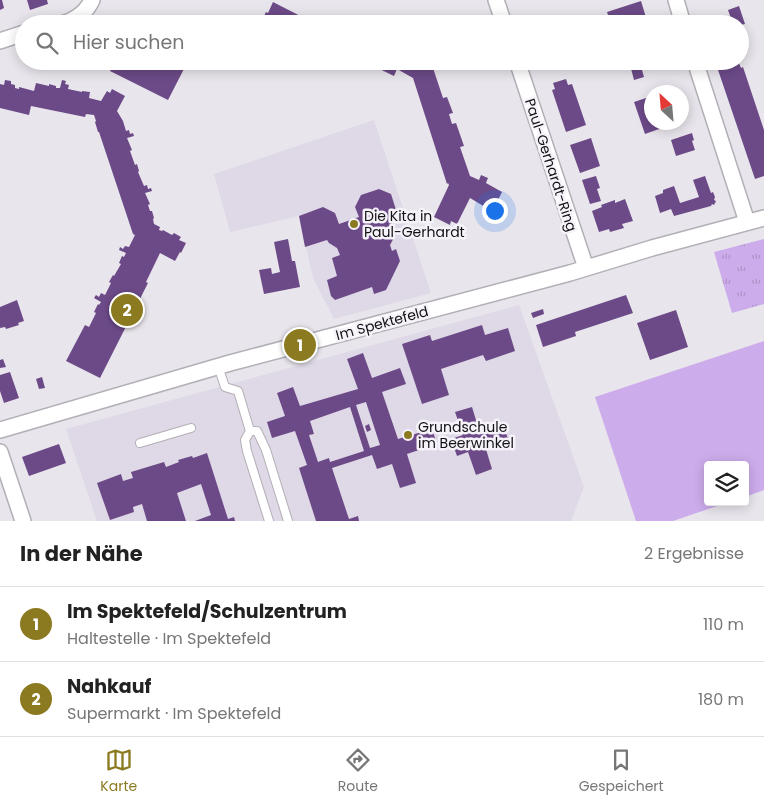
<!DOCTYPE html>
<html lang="de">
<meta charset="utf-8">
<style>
body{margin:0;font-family:Poppins,sans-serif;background:#f2f2f2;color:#222}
.controls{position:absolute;right:15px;bottom:15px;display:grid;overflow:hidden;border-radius:5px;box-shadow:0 2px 12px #0003}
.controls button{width:45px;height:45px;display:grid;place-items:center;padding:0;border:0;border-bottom:1px solid #e0e0e0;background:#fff;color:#222;font:25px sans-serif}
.compass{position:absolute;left:644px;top:85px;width:45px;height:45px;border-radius:50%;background:#fff;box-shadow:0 2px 12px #0003;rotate:334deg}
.you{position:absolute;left:494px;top:210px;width:18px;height:18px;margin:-12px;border:4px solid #fff;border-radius:50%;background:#1a73e8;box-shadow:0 0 0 8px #1a73e833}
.badge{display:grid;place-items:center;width:32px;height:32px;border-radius:50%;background:#8b7a20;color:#fff;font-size:16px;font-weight:700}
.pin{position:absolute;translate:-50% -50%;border:2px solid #fff;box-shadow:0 1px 5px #0006}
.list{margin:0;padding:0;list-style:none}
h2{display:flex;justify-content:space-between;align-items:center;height:65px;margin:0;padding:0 20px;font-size:21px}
h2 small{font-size:16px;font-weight:400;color:#767676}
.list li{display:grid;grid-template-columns:32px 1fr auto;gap:15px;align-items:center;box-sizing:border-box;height:75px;padding:0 20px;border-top:1px solid #e0e0e0}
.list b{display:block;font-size:19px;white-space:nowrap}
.list p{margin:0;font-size:16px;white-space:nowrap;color:#767676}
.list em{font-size:16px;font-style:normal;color:#767676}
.icon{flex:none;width:28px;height:28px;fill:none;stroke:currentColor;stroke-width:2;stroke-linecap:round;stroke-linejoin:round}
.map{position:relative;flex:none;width:764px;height:521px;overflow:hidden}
.search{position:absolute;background:#fff;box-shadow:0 2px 12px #0003;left:15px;right:15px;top:15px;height:55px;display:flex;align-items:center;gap:12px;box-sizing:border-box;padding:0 18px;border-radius:28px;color:#767676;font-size:19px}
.sheet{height:215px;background:#fff}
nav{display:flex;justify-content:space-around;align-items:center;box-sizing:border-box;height:70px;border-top:1px solid #e0e0e0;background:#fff;font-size:14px;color:#767676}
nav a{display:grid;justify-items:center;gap:2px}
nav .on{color:#8b7a20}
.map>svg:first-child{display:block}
.built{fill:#dfd8e6}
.park{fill:url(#park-tufts)}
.pitch{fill:#cdaceb}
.building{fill:#6c4a88;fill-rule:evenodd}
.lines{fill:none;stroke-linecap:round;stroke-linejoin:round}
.service-casing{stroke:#b3afb6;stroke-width:10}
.minor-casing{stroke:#b3afb6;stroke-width:18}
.service{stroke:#fff;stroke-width:8}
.minor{stroke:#fff;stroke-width:15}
.poi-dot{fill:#8b7a20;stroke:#f6f2fa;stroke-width:2}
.labels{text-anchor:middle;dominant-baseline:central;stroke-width:5;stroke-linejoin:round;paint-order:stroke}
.street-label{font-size:14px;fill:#121113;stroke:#f6f2fa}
.poi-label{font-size:14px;fill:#121113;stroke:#f6f2fa;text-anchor:start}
</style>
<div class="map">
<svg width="764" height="521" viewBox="0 0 764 521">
<defs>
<pattern id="park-tufts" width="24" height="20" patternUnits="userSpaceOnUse" patternTransform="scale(1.25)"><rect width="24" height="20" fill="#cdaceb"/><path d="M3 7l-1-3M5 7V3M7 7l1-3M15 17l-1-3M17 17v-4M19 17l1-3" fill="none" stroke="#af93c9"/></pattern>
</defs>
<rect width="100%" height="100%" fill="#e9e5ec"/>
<path class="built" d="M374,120L431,293L334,319L313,278L299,216L230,232L214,174Z
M519,305L584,487L571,521H97L66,429Z"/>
<path class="park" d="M764,239V304L732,313L714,252Z"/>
<path class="pitch" d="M764,341V490L745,497V465H708V502H729L673,521H636L595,397Z"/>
<path class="building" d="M0,0H2L4,8L0,10Z
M27,0H47L48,4L30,10Z
M641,1L648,24H611L607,12Z
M273,2L316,24H264L261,22L266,12L268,13Z
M739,6L745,24L740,25V24H733L728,10Z
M115,61H184L187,63L168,100L110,71Z
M363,61H437L433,68L443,98L447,97L453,113L449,114L452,124L456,123L464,146L460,147L470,176L479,180L481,175L488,178L486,183L502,192L497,202L495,201L490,210L470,198L457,224L451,221L450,225L434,217L449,185L448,183L447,184L413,78L397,69L394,76Z
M546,61H575V62L548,70Z
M629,61H653L654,65L646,67L647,69L642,70L644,77L634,80Z
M715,61H738L741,68L743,67L764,130V176L755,179Z
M566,79L568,85L572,84L586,125L566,132L552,90L555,89L553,83Z
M5,80L11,81V84L15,85V88L19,89V87L34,91L36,83L49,86V84L56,86V88H60L62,80L66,81L65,84L69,85L68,89L82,92V91L90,92L89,98L101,101L107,91L110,93L112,89L125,96L117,111L123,121L126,131L129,130L130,134L133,133L134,136L127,138L132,150L130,151L135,165L137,164L139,171L138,172L144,186L147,185L148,189L151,188L152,191L145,193L150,204L148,205L150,211H152L154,218L153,219L154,224L160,227L159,230L162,231L163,230L172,235L174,233L181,237L179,240L186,243L181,253L180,252L175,261L160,253L146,282L148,283L100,378L66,361L85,325L89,327L96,313L94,312L98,304L99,305L101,302L94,298L96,295L99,297L101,293L105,295L111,283L109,282L113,275L114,276L121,264L119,263L122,256L124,257L126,253L119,250L120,247L123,249L125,246L129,247L135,235L133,234L99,132H98L95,122L96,121L94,115L86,114L85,117L31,106L29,115L0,108V84L4,85Z
M652,96V122L676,123L645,134L634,102Z
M692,133L694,140L692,141L695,150L676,156L671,140Z
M591,138L600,166L580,173L570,145Z
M596,176L600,188L597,189L601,201L590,204L582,180Z
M705,176L711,193L713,192L715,197L714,200L716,201L714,205L712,204L711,206L674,216L671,209L660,213L655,196L663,193V190L674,186L680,203L699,197L693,180Z
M379,189L391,194L397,213L389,231L396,234L390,245L392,251L396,249L400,261L386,290L374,294L372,287L335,300L331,296L327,280L337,276L332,258L340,255L337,248L329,243L327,240L305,247L299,216L323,207L335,213L339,224L359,217L355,207L361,195Z
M625,199L633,221L622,224L624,228L610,232L609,229L599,232L592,211L602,207L601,205L615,200V203Z
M288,239L292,261H295L300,287L264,294L259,270L271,268L272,274L280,272L274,242Z
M626,295L633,313L575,332L576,336L543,347L536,325Z
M17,300L24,321L18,323L19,325L6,329L5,327L0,328V307Z
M543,309L544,314L533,318L531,313Z
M676,310L688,347L650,360L637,323Z
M482,325L485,335L508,328L515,351L486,361L483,355L441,369L449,395L422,404L402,344L430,335L432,341Z
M363,353L372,378L400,368L406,384L382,392L398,439L432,429L436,441L430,443L431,446L407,454L416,483L400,488L392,464L377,469L372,455L332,468L349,519L358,516L359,521H316L299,468L307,465L295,431L272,438L267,422L285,416L277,393L293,387L300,406L358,389L347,359ZM366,402L380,445L370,448L356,405ZM350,407L364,451L330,462L329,458L318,462L309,435L314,434L310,421Z
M3,359L6,367L0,368V360Z
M10,372L19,398L4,403L0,391V375Z
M42,377L45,388L39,389L36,379Z
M472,407L479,430L502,422L508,439L485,446L492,469L476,475L468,452L457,456L451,439L463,435L455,412Z
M369,424L371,430L367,432L365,426Z
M59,444L66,463L29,476L22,457Z
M207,453L228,519L234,517L235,521H195L211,515L201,484L177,493L186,521H147L142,504L133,507L134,512L110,520L97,483L121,474L123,481L133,478L131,472L164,462L166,467L179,462L178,460L192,456L193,458Z"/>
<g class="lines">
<defs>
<path id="service" d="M218,366L225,387L238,391L250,431L245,440L247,451L269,521
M250,431H257L266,450L288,521
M140,443L191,428"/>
<path id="minor" d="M496,0L504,24
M676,0L683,24
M62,24C76,20 86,13 92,0
M0,41L24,33
M517,61L586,268
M695,61L747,222
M0,430L230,363L570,273L652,248L764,218
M0,452L23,521"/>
</defs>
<use href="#service" class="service-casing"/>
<use href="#minor" class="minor-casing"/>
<use href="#service" class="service"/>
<use href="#minor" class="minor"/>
</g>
<g class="poi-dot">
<circle cx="354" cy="224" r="5"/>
<circle cx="408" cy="435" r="5"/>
</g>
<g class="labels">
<g class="street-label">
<text transform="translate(551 165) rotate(72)">Paul-Gerhardt-Ring</text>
<text transform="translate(382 323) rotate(-15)">Im Spektefeld</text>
</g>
<g class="poi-label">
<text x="364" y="216">Die Kita in<tspan x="364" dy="16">Paul-Gerhardt</tspan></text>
<text x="418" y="427">Grundschule<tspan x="418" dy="16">im Beerwinkel</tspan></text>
</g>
</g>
</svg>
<div class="controls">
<button><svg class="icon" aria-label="layers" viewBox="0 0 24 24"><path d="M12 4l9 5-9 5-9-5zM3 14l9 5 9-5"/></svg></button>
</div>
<svg class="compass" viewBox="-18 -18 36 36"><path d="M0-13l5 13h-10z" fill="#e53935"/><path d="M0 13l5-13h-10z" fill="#767676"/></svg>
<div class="you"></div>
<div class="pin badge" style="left:300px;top:345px">1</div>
<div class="pin badge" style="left:127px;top:310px">2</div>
<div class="search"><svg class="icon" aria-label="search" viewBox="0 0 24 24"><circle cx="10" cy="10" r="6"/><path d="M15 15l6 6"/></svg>Hier suchen</div>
</div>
<section class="sheet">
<h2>In der Nähe<small>2 Ergebnisse</small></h2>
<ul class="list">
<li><span class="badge">1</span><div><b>Im Spektefeld/Schulzentrum</b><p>Haltestelle · Im Spektefeld</p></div><em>110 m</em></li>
<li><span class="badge">2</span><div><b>Nahkauf</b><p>Supermarkt · Im Spektefeld</p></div><em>180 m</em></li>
</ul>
</section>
<nav>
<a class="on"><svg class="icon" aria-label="map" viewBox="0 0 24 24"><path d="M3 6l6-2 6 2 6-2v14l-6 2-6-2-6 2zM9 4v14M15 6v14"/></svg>Karte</a>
<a><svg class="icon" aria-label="directions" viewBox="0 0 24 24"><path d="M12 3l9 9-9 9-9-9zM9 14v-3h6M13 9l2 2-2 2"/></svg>Route</a>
<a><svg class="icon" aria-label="saved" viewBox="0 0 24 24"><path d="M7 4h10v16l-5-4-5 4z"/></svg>Gespeichert</a>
</nav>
